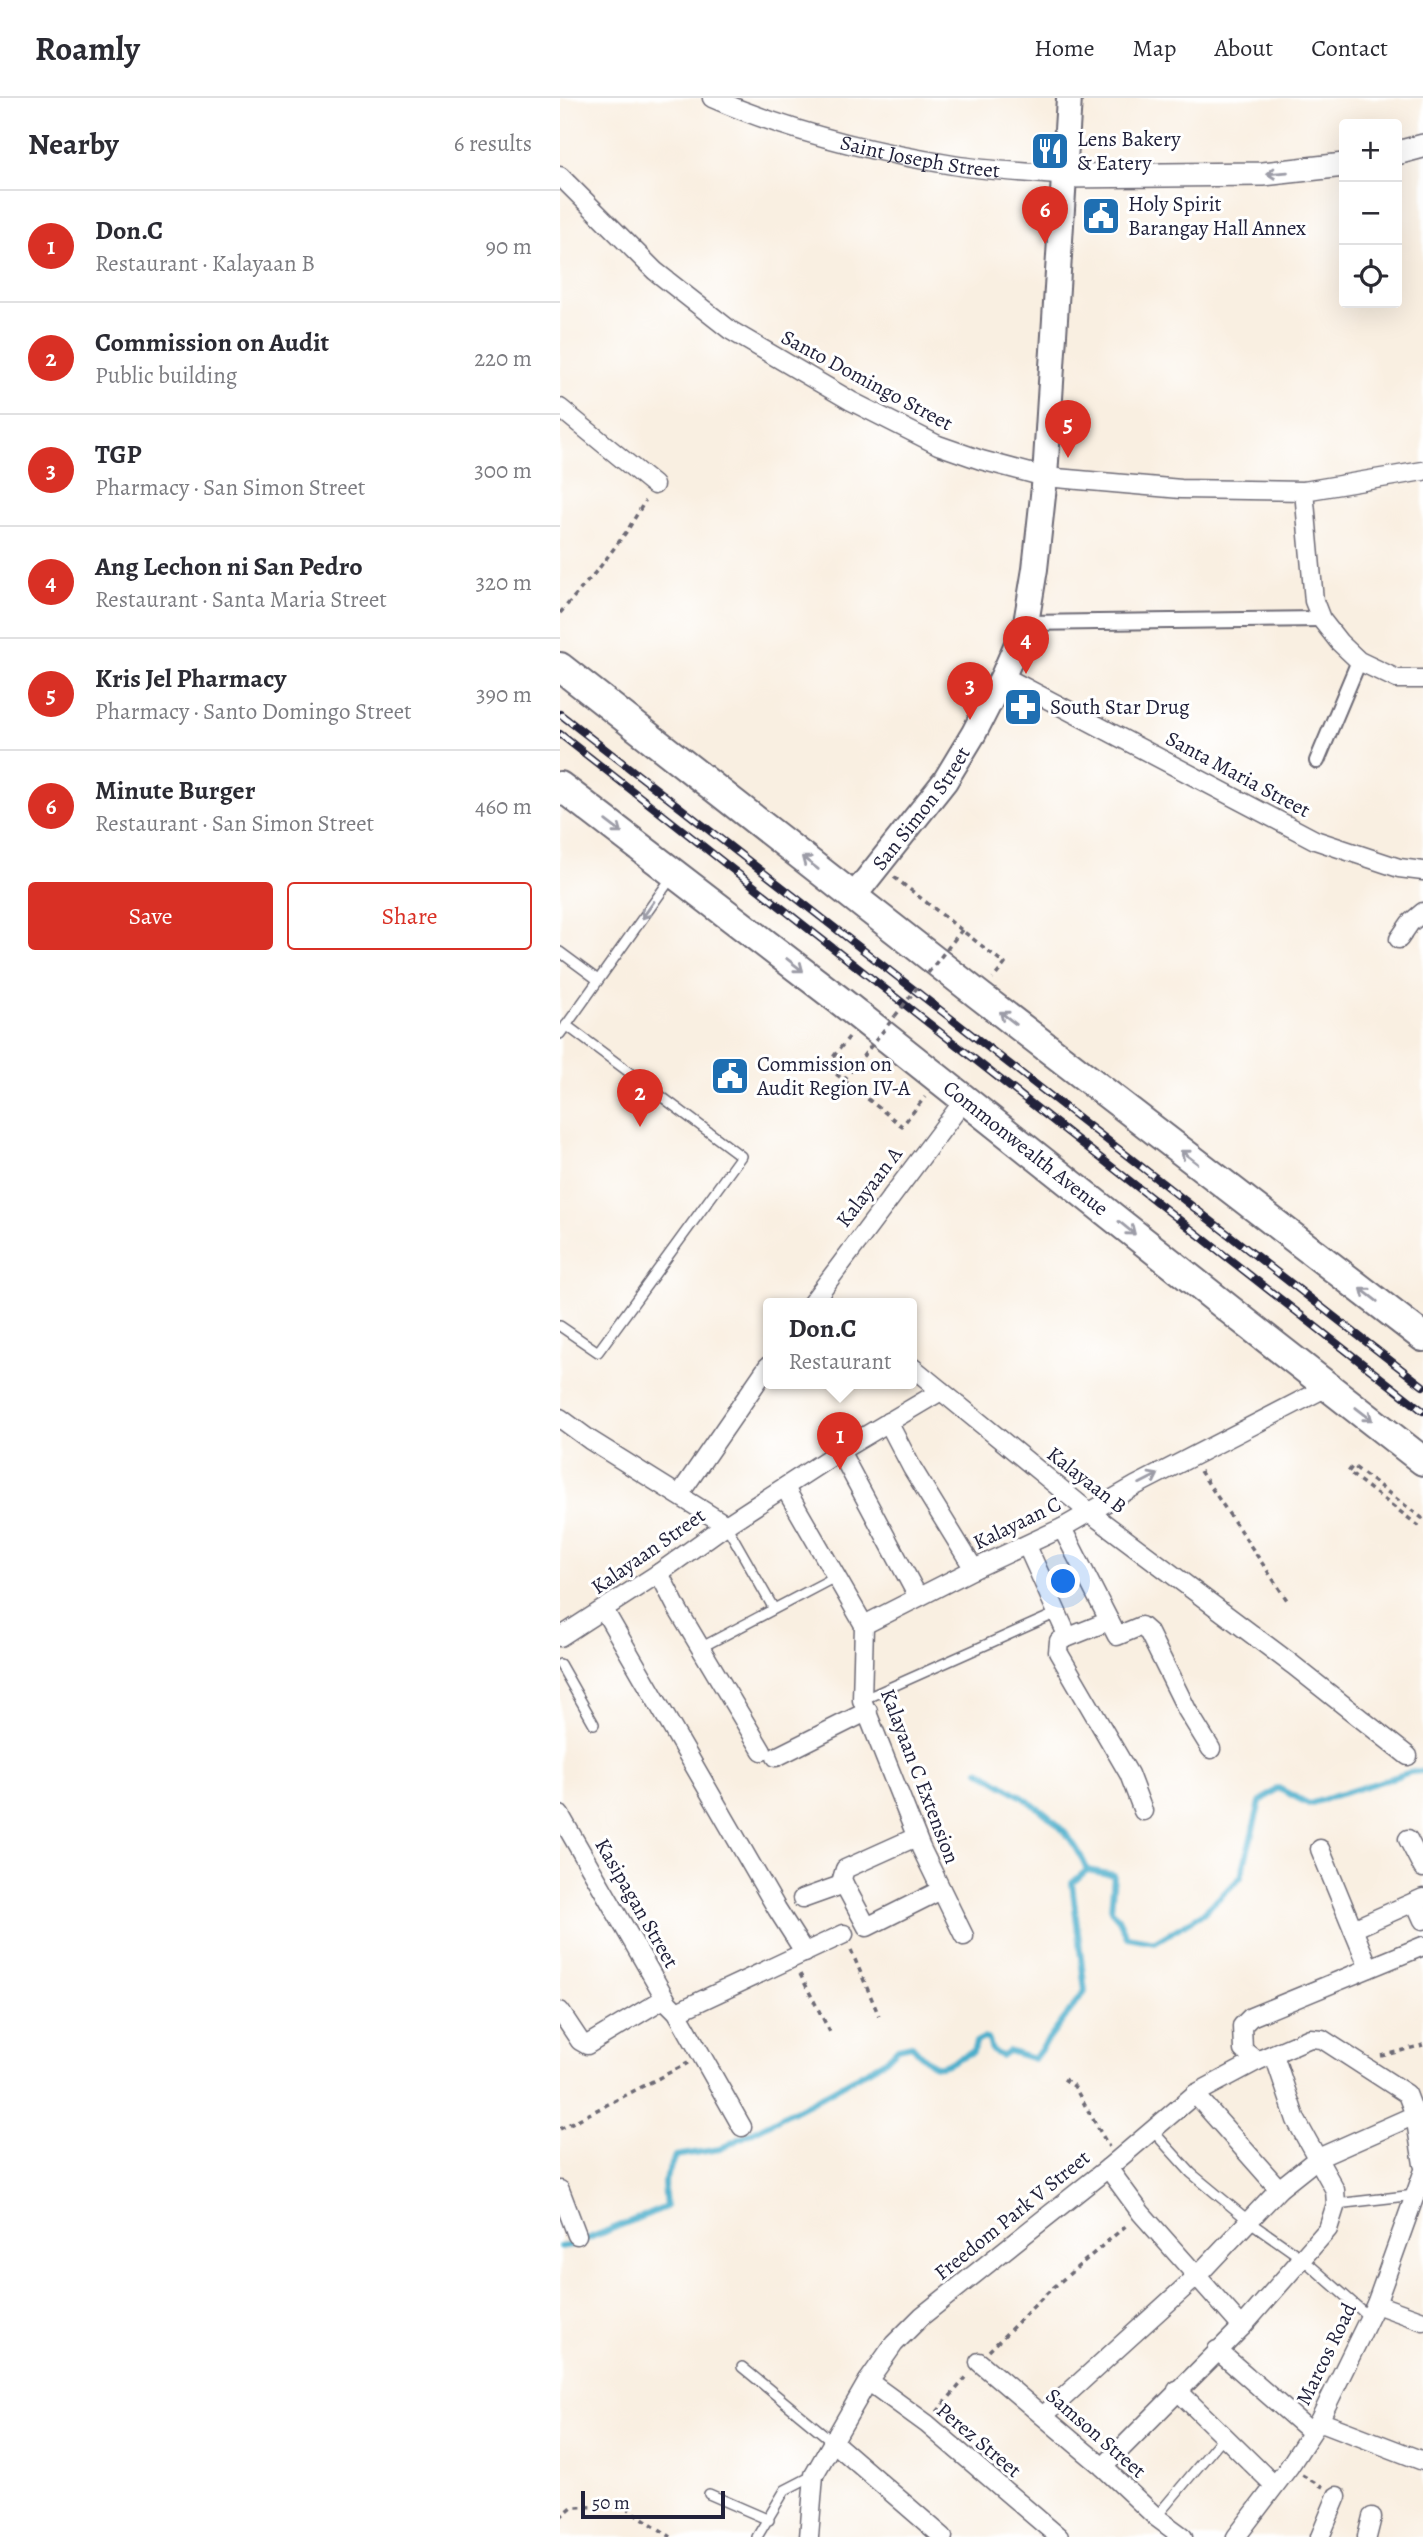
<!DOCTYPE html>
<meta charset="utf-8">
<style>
body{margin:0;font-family:Alegreya,serif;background:#f2f2f3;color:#2b2b33}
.controls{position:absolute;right:21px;top:21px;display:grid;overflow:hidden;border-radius:7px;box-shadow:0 7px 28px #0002}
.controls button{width:63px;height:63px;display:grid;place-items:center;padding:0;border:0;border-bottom:2px solid #e1e1e2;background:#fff;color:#2b2b33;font:35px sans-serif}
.scale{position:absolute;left:21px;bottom:18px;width:144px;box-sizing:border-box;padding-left:7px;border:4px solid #22223b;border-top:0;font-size:19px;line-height:24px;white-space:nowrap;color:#22223b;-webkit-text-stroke:5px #fff;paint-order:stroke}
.you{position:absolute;left:504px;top:1484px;width:24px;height:24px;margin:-18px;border:5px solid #fff;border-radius:50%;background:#1a73e8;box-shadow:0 0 0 10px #1a73e833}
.badge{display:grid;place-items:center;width:46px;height:46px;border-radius:50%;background:#d93025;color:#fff;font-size:23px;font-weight:700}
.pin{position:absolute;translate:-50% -58px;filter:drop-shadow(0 2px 4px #0008)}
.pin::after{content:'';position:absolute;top:37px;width:24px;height:21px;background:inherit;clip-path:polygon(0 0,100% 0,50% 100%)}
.popup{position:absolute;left:203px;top:1200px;width:154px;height:91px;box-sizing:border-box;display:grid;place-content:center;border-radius:7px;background:#fff;filter:drop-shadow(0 2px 5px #0005);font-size:23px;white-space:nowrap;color:#7c7c81}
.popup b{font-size:26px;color:#2b2b33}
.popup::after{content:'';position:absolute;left:50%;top:100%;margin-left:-14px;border:14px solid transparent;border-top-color:#fff}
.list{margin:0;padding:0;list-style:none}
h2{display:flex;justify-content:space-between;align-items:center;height:91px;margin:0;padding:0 28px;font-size:30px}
h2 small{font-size:23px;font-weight:400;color:#7c7c81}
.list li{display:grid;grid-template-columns:46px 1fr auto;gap:21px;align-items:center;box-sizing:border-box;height:112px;padding:0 28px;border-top:2px solid #e1e1e2}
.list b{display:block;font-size:26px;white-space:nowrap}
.list p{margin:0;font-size:23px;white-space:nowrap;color:#7c7c81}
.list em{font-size:23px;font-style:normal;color:#7c7c81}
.actions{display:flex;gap:14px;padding:21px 28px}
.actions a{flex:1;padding:16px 0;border:2px solid #d93025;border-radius:7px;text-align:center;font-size:24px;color:#d93025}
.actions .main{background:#d93025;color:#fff}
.icon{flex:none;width:38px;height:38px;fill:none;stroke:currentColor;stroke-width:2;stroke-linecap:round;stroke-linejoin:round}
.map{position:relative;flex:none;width:863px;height:2439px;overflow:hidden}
header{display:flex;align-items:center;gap:42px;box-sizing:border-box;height:98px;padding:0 35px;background:#fff;border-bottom:2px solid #e1e1e2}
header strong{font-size:33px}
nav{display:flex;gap:38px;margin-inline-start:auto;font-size:24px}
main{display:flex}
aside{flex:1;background:#fff}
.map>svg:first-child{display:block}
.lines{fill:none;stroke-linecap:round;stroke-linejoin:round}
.stream{stroke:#4caecb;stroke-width:6}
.service-casing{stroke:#6d6a75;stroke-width:12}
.pedestrian-casing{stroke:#6d6a75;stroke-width:18}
.minor-casing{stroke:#6d6a75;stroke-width:21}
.tertiary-casing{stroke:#6d6a75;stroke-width:26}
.secondary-casing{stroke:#6d6a75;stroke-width:28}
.primary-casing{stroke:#6d6a75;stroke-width:32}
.path{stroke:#6d6a75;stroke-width:3.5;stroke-dasharray:5 5;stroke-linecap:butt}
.service{stroke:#fff;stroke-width:9}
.pedestrian{stroke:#fff;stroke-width:14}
.minor{stroke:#fff;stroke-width:18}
.tertiary{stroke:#fff;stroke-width:23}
.secondary{stroke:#fff;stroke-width:24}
.primary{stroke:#fff;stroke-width:28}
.rail-casing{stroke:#22223b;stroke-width:8}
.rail{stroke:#fff;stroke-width:5;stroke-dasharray:16;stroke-linecap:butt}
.path-bridge{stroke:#6d6a75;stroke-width:3.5;stroke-dasharray:5 5;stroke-linecap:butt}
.oneway{stroke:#9c9ca7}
.labels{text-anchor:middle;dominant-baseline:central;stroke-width:6;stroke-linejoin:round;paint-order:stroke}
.poi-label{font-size:21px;fill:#22223b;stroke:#fff;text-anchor:start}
.street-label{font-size:21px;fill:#22223b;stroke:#fff}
</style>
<header>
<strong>Roamly</strong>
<nav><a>Home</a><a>Map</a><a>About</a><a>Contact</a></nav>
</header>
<main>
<aside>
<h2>Nearby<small>6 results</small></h2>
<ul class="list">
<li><span class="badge">1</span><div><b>Don.C</b><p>Restaurant · Kalayaan B</p></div><em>90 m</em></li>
<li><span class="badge">2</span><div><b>Commission on Audit</b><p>Public building</p></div><em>220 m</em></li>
<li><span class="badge">3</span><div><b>TGP</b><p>Pharmacy · San Simon Street</p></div><em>300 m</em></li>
<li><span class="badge">4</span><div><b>Ang Lechon ni San Pedro</b><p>Restaurant · Santa Maria Street</p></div><em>320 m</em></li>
<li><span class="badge">5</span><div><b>Kris Jel Pharmacy</b><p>Pharmacy · Santo Domingo Street</p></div><em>390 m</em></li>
<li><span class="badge">6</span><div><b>Minute Burger</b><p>Restaurant · San Simon Street</p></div><em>460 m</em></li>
</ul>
<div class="actions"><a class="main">Save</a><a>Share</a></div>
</aside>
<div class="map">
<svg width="863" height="2439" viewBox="0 0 863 2439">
<rect width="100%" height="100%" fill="#fff"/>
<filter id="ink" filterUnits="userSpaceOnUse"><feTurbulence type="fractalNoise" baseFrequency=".0143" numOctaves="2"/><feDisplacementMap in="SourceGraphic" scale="14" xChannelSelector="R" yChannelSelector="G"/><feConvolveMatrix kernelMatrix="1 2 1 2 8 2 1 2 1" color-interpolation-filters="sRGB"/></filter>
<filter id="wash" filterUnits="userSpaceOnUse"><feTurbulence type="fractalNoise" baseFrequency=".00686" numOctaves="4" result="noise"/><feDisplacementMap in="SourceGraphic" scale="28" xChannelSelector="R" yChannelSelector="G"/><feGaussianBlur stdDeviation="1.57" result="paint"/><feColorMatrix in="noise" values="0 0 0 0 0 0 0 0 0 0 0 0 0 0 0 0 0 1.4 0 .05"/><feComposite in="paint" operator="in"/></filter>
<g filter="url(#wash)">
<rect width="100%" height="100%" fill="#f9efe1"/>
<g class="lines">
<path class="stream" d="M419,1672C462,1699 509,1722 527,1772
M0,2149L12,2147L106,2109L104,2085L115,2058L160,2051L266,1996L326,1962L338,1950L352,1947C381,1980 377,1968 413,1954L416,1944L424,1940L429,1942L432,1953L441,1958L448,1953L474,1961L525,1893L512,1785L527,1772L554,1777L551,1812L558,1820L567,1839L595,1844L642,1816L681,1779L700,1704L718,1690L749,1706L851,1674L863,1673"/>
</g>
</g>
<g filter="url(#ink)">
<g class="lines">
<defs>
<path id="service" d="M0,854L38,882
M0,936L112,779
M0,1228L38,1254L181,1058L6,927
M166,1427L214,1511
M140,1550L277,1478
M0,1566L34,1626
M302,1602L497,1515
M592,2032L631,2075L689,2123L743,2161L809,2219
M776,2106L855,2097
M182,2269L272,2343
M149,2396L209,2422
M596,2419L664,2338
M197,2439L225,2392L254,2377"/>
<path id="pedestrian" d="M466,525L761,521
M757,663L799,563"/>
<g id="minor">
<path id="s1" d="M152,0C227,33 312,54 393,67C430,73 468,74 505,78"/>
<path d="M0,78L95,173L170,232L291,303L378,347L421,362L485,379L621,391L744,393L863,373"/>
<path d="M0,310L94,387"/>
<path d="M744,393L754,503L761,521L779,544L799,563L837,581H863"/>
<path d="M443,578L755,742L839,770L863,773"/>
<path d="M839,841L850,825L863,814"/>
<path d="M251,1206L405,1001"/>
<path d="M352,1269L529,1414L733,1567L848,1658"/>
<path d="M0,1320L30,1342L166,1427"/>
<path d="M328,1324L352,1370L414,1471"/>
<path d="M280,1353L358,1499"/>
<path d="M225,1390L304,1527"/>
<path d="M119,1397L208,1268"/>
<path d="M502,1430L557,1538L581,1528L589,1535L627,1612L651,1651"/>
<path d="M467,1448L508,1539"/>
<path d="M99,1475L118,1512L202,1653"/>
<path d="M44,1512L217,1811L245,1855"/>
<path d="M549,1523L499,1543L498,1554L569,1676L583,1713"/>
<path d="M304,1527L414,1471L502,1430L575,1388L769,1288"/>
<path d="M304,1527L302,1602L361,1750L404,1838"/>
<path d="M0,1539L99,1475L166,1427L280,1353L381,1293"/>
<path d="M216,1659L308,1613"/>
<path d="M0,1717L108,1905L117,1914L182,2029"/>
<path d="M356,1739L285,1771L282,1781L284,1786L307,1829L381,1792"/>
<path d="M848,1741L863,1770"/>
<path d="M760,1751L809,1870"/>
<path d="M242,1801L284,1786"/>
<path d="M855,1804L863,1822"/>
<path d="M793,1831L863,1800"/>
<path d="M863,1848L691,1919L682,1928L683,1952L697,1963L750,1940L762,1941L847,1996L855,2017L863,2066"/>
<path d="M0,1913L20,1943L27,1947L105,1900"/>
<path d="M117,1914L284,1836"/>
<path d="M635,1996L719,2091"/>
<path d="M548,2070L581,2115L682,2229"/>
<path d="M0,2092L17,2137"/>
<path d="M816,2206L863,2223"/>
<path d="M657,2252L751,2334"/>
<path d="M419,2264L543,2369L596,2419L623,2439"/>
<path d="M308,2283L367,2326L499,2439"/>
<path d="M617,2292L714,2387"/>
<path d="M483,2318L636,2179L719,2091L758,2060L855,2017"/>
<path d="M759,2323L863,2363"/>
<path d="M272,2343L383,2439"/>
<path d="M543,2369L682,2229L768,2131L776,2106L775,2092L736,2022L714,1957"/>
<path d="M249,2439L254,2377L308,2283L334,2246L362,2218L548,2070L635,1996L697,1963"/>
<path d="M676,2439L729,2369L759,2323L816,2206L863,2075"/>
<path d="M760,2439L777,2398"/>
<path d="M807,2439L812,2419"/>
</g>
<path id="tertiary" d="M837,55L863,48
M505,78L703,76L784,67"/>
<g id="secondary">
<path id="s2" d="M293,799L385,683L414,635L443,578L466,525L475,471L485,379L509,0"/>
</g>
<g id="primary">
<path d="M0,569L420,898L863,1239"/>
<path id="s3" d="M0,688L283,905L679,1219L863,1363"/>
</g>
</defs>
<use href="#service" class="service-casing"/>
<use href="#pedestrian" class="pedestrian-casing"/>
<use href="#minor" class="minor-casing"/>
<use href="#tertiary" class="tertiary-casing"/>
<use href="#secondary" class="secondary-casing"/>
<use href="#primary" class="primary-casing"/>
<path class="path" d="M0,515L40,469L67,433L85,403
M334,779L445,866L433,881
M335,918L342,909
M289,939L266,968L342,1028L365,999
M640,1373L729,1505
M863,1419L862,1420L793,1368L788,1374L863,1431
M291,1852L319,1918
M240,1876L271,1936
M821,1958L863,1947
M504,1981L514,1988L549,2049
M0,2031L128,1965
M429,2253L487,2195L568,2126
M377,2314L408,2277
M742,2377L763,2389
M0,2419L12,2409L64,2408L111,2439"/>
<use href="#service" class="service"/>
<use href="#pedestrian" class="pedestrian"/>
<use href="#minor" class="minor"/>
<use href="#tertiary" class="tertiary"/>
<use href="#secondary" class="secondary"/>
<use href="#primary" class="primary"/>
<defs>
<path id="rail" d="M0,616L863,1288
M0,636L863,1313"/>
</defs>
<use href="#rail" class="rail-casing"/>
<use href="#rail" class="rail"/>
<path class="path-bridge" d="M368,875L402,832
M342,909L360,886
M284,982L335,918"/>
</g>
<defs><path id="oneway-shaft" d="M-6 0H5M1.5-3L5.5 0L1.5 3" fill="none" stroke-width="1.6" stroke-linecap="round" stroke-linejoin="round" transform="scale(1.75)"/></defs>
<g class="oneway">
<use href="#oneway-shaft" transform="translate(717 75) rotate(175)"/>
<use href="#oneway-shaft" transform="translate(54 729) rotate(37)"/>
<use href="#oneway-shaft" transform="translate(250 765) rotate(-142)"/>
<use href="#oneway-shaft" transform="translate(88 812) rotate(125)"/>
<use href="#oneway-shaft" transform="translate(235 867) rotate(38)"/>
<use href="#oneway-shaft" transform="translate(448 920) rotate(-142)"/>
<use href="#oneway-shaft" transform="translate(629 1059) rotate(-142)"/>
<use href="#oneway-shaft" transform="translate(567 1130) rotate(39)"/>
<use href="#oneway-shaft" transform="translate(809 1197) rotate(-142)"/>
<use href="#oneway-shaft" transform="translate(804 1316) rotate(38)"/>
<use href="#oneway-shaft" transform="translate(589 1381) rotate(-27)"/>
</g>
</g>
<defs>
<symbol id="restaurant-square" viewBox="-11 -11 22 22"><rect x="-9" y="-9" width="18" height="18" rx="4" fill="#1f6fb2" stroke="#fff"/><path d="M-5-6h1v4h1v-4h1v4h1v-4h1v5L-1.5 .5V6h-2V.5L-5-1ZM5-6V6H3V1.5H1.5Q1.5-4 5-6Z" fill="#fff"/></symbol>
<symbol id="civic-square" viewBox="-11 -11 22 22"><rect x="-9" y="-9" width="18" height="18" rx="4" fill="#1f6fb2" stroke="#fff"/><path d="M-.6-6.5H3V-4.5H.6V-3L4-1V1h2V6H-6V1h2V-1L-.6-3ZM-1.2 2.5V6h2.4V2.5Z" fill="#fff"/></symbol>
<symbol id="pharmacy-square" viewBox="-11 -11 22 22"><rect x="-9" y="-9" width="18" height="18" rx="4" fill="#1f6fb2" stroke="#fff"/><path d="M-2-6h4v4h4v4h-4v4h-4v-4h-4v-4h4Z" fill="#fff"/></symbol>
</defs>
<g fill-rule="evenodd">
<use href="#restaurant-square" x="468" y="31" width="44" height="44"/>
<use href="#civic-square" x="519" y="96" width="44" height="44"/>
<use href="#pharmacy-square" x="441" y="587" width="44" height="44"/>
<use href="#civic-square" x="148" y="956" width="44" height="44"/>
</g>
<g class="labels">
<g class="poi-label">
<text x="517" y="41">Lens Bakery<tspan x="517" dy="24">&amp; Eatery</tspan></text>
<text x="568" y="106">Holy Spirit<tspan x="568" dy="24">Barangay Hall Annex</tspan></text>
<text x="490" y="609">South Star Drug</text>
<text x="197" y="966">Commission on<tspan x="197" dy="24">Audit Region IV-A</tspan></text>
</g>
<g class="street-label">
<text stroke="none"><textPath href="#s1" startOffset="217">Saint Joseph Street</textPath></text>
<text transform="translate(307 282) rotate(28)">Santo Domingo Street</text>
<text transform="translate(678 676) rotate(28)">Santa Maria Street</text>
<text stroke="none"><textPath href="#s2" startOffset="112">San Simon Street</textPath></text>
<text stroke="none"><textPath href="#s3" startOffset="590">Commonwealth Avenue</textPath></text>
<text transform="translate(309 1089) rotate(-53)">Kalayaan A</text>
<text transform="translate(527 1382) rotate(38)">Kalayaan B</text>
<text transform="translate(457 1425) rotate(-26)">Kalayaan C</text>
<text transform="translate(88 1453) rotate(-35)">Kalayaan Street</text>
<text transform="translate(360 1678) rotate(69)">Kalayaan C Extension</text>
<text transform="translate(77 1805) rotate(60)">Kasipagan Street</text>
<text transform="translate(452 2117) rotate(-39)">Freedom Park V Street</text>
<text transform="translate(766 2256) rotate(-64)">Marcos Road</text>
<text transform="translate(536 2335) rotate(41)">Samson Street</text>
<text transform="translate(419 2342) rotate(40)">Perez Street</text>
</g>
</g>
</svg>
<div class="controls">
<button>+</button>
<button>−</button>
<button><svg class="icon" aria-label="locate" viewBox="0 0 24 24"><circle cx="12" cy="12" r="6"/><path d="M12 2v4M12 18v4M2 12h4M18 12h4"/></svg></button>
</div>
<div class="scale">50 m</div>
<div class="you"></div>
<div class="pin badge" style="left:280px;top:1372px">1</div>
<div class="popup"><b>Don.C</b>Restaurant</div>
<div class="pin badge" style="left:80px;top:1029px">2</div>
<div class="pin badge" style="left:410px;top:622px">3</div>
<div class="pin badge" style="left:466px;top:576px">4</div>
<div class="pin badge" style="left:508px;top:360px">5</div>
<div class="pin badge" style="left:485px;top:146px">6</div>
</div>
</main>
